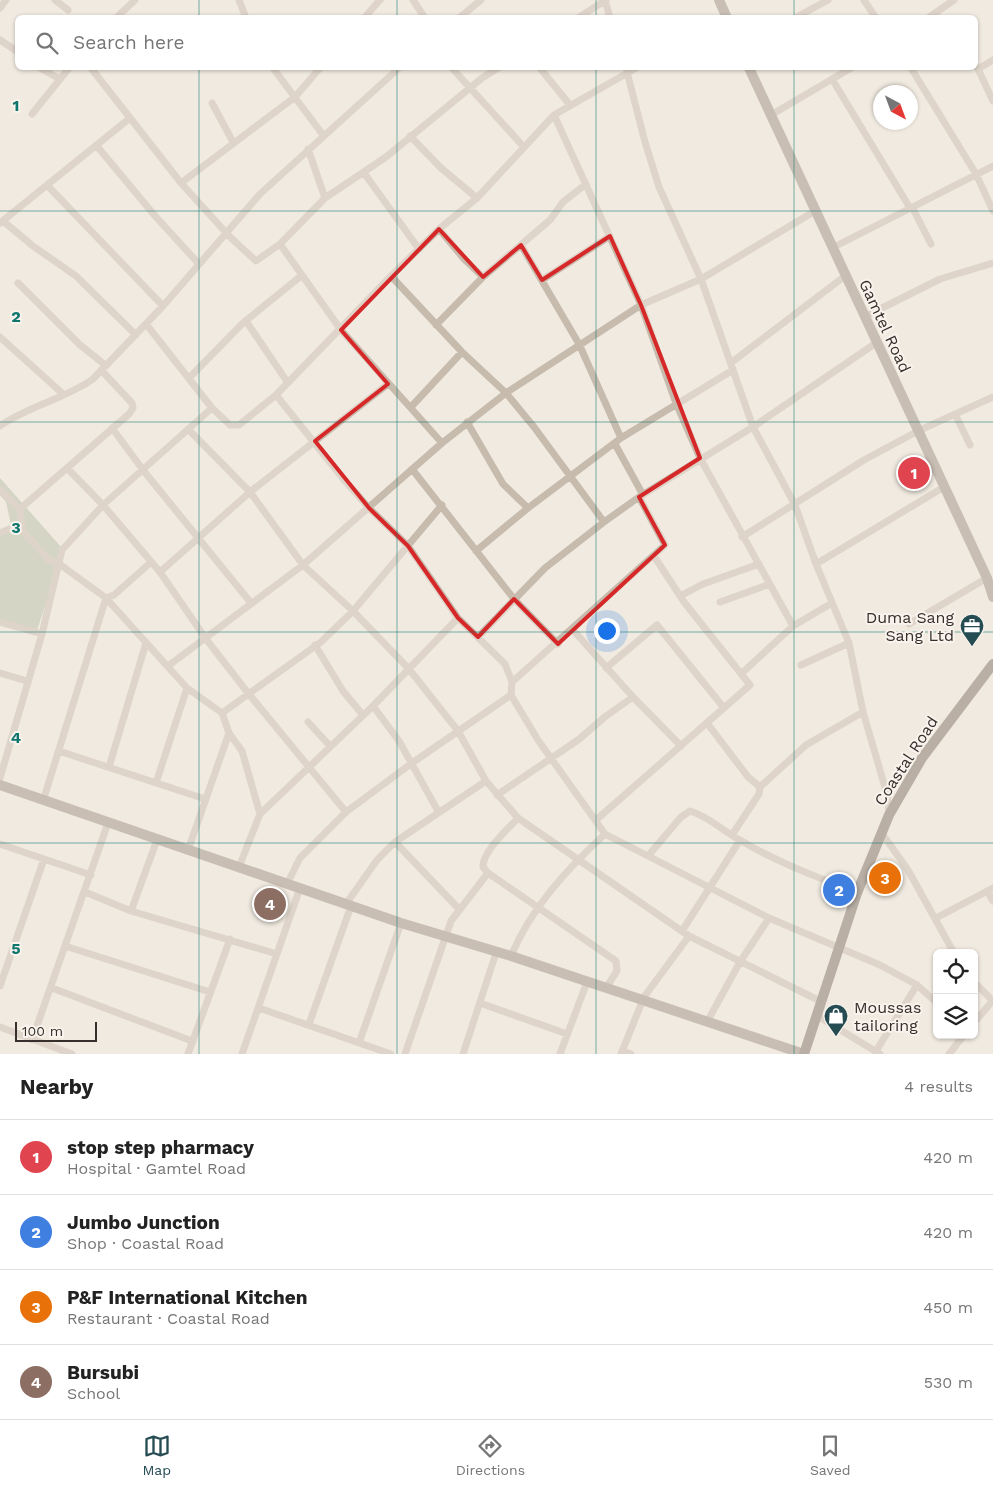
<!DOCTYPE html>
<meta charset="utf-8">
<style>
body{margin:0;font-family:"Work Sans",sans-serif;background:#f6f6f6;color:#222}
.controls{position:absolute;right:15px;bottom:15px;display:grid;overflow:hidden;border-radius:8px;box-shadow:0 1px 4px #0004}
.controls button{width:45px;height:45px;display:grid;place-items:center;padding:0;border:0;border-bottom:1px solid #e0e0e0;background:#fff;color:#222;font:25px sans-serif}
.compass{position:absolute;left:873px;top:85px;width:45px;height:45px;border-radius:50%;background:#fff;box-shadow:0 1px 4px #0004;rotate:139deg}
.scale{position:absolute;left:15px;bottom:12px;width:82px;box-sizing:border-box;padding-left:5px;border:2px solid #362f2b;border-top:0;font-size:14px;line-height:18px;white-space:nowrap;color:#362f2b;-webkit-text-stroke:4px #f8f3ec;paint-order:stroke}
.you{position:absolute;left:606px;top:630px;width:18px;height:18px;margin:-12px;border:4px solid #fff;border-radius:50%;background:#1a73e8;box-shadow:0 0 0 8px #1a73e833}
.badge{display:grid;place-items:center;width:32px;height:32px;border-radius:50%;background:#254c53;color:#fff;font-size:16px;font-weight:700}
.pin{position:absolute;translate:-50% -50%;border:2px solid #fff;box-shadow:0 1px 5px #0006}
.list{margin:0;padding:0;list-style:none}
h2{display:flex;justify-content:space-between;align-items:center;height:65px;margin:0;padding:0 20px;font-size:21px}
h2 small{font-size:16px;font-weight:400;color:#767676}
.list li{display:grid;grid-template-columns:32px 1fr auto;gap:15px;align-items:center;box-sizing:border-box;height:75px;padding:0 20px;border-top:1px solid #e0e0e0}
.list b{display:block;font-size:19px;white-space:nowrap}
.list p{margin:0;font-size:16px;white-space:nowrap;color:#767676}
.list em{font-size:16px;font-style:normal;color:#767676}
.icon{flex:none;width:28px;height:28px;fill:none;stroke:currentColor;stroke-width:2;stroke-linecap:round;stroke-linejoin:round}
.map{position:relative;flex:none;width:993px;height:1054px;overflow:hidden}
.search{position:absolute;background:#fff;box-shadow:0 1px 4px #0004;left:15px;right:15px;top:15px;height:55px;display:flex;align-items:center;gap:12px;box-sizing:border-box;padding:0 18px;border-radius:8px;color:#767676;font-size:19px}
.sheet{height:365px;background:#fff}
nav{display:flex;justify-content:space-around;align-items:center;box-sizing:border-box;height:70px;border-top:1px solid #e0e0e0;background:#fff;font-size:14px;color:#767676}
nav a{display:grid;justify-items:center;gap:2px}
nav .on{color:#254c53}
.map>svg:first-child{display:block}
.green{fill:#b2bda2}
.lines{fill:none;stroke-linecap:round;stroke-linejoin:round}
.street{stroke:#c7bbad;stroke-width:7}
.secondary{stroke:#9a8b7f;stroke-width:10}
.primary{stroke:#76685e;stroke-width:10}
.marked{fill:none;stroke:#d62828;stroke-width:4;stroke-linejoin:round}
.grid{fill:none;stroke:#0f766e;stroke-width:1;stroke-opacity:0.55}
.labels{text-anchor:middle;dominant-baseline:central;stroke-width:4;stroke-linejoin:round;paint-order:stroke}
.street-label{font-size:16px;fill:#362f2b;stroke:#f8f3ec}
.poi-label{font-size:16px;fill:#362f2b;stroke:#f8f3ec;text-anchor:end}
.grid-label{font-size:16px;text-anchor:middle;font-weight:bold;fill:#0f766e;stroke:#f8f3ec;stroke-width:4;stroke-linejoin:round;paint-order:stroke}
</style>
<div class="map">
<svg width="993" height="1054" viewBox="0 0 993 1054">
<rect width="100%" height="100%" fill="#f0eae0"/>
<path class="green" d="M0,478L62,548L57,571L37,630L0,623V535L11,525L6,502L0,495Z"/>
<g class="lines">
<path class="street" d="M55,0L68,10
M239,0L246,18
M413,0L425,18
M605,0L610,18
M864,0L876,18
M0,8L6,0
M116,18L135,0
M364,18L380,0
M459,18L481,0
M578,18L606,0
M795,18L828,0
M928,18L954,0
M0,40L18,52
M993,60L978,69L993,101
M40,68L60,79
M91,68L181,183L230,237L256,261L280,244L325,198L386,157L482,78L498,68
M273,68L323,135
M452,68L523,146
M540,68L570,105
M626,68L645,142L659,187L701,279L753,427L795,505L816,564L849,643L863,712L887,794L889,814
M911,68L976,174L993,211
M832,79L910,208
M212,103L233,142
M32,114L69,68
M554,115L641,305L676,403L700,458L793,626
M771,115L851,68
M410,136L441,168L477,198
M96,145L156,217L199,264
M308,149L325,198
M364,173L419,249
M181,183L295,97L320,68
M47,185L163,306
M912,207L931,244
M3,221L33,246L76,276L136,335
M0,223L130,118
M439,229L464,259L483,277
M280,244L341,330L442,443
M521,245L579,344L621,438
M832,248L993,166
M391,276L462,352L506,393L534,427L604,522
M542,280L610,236
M18,283L79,344L105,365
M864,317L940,279L993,263
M246,321L288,383
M146,324L212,408L230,425H239L276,395L391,276L439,229L477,198L554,115L636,68
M436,325L483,277L550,220L563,202L586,184
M0,337L63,394
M732,362L845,276
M101,370L132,403L133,408L129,414L20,509L22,530L50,561L58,563L106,598L187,688L222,713L229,733L242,751L260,814
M190,377L243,323L301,276
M276,395L345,481L369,508L408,546L458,618L505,664L512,682L511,695L538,740L605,834L769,918L880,965L917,985L937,1003
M411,407L462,352
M955,414L970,445
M467,422L503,484L528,508
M0,426C28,406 65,399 93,379L163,306L260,194L399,68
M112,428L143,470L251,603
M188,429L250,492L303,565L353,611L409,669L458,731L486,781L518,818L689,936L820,1001
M615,444L643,495
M68,469L103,505L160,572L206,639L248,693L346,812
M412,469L514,599L558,644
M0,490L20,509
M0,533L20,524
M742,537L864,460L918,431L993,397
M476,551L528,508L621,438L733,370
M816,564L944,487
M160,572L250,492L388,384
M680,596L703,584L759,564
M720,602L770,584
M0,622L42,634
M909,624L987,578
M573,630L633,697L681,746
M478,637L545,568L604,522L639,497L753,427L876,343
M315,645L343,691L362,714
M801,665L849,643
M168,666L303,565L442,443L506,393L641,305L701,279L815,211
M606,668L657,625L724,708
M0,673L27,681
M742,673L793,626L832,603
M512,682L665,545L639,497
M373,706L399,741L438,811
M222,713L321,642L353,611L442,505
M308,722L330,746
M707,723L748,777L760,787L759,794L732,835
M59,751L205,799
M109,767L146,643
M0,778L42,634L62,550L103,505L212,408
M156,783L187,688
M760,787L806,745L863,712
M497,795L578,740L606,716L633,697
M43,801L106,598L114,595L150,563
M596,820L750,685L684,602L654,556
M881,832L908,870L954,953
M395,842L459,909
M0,844L91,875
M188,850L229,733
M648,856L681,817L690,811C708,816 723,831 740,840C776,862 818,877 857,893
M239,867L260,814L373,706L458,618
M488,873L616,961L617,971L606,988
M287,884L300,858L346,812L412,763L511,695
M987,891L993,901
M85,892L131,911L277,954
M346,904L377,860L395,842L486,781
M131,911L157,840
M936,918L993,888
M682,931L740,840
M65,946L210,992
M511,956C531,908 567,869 605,834
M974,982L993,1001
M0,986L44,859
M52,988L192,1041
M480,1003L567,1034
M259,1008L391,1054
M816,1015L880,1054
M707,1022L740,962L769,918
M974,1023L993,1000
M309,1024L351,906
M0,1027L72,1054
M32,1040L108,823
M359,1043L401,923
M622,1051L631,1054
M876,1051L917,985
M188,1054L230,939
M242,1054L300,888
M405,1054L451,921L488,873L483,867C482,852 508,829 518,818
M463,1054L496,953
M560,1054L587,982
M621,1054L644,997L689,936
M949,1054L964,1035"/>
<path class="secondary" d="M719,0L727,18
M749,68L987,578L993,597
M0,785L401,923L511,956L804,1054"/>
<path class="primary" d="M804,1054L857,893L889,815L922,758L993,664"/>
</g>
<path d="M0 0H993V1054H0ZM439,229L483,277L521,245L542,280L610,236L641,305L700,458L639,497L665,545L558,644L514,599L478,637L458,618L408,546L369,508L315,441L388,384L341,330Z" fill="#f0eae0" fill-opacity=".55" fill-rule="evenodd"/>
<path class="marked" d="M439,229L483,277L521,245L542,280L610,236L641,305L700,458L639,497L665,545L558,644L514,599L478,637L458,618L408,546L369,508L315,441L388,384L341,330Z"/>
<path class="grid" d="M199,0V18M397,0V18M596,0V18M794,0V18M199,68V1054M397,68V1054M596,68V1054M794,68V1054M0,211H993M0,422H993M0,632H993M0,843H993"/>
<defs>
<symbol id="office-pin" viewBox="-11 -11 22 30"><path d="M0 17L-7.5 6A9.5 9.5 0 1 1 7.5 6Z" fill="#254c53" stroke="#f8f3ec"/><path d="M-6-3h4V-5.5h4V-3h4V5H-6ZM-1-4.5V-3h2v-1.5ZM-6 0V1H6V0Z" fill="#fff"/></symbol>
<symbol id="shop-pin" viewBox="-11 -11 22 30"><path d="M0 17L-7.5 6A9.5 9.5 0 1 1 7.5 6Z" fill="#254c53" stroke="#f8f3ec"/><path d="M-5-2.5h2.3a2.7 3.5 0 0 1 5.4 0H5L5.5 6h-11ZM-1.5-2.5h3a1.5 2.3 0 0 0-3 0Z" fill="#fff"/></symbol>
</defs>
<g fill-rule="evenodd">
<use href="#office-pin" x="958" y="612" width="28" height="38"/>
<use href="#shop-pin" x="822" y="1002" width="28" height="38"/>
</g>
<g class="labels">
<g class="street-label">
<text transform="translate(885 326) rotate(65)">Gamtel Road</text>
<text transform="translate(906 761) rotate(-57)">Coastal Road</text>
</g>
<g class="poi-label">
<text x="954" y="617">Duma Sang<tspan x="954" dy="18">Sang Ltd</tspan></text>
<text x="854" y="1007" text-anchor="start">Moussas<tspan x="854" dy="18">tailoring</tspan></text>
</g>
</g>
<g class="grid-label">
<text x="16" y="111">1</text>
<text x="16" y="322">2</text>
<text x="16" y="533">3</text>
<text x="16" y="743">4</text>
<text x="16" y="954">5</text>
</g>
</svg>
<div class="controls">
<button><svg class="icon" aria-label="locate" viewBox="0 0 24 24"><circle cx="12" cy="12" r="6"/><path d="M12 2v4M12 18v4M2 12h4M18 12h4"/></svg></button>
<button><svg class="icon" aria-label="layers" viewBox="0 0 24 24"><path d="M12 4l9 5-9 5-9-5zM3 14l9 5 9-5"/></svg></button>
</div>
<svg class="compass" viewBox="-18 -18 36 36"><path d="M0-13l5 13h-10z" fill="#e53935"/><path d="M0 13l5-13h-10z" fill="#767676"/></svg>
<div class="scale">100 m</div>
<div class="you"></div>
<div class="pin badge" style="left:914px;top:473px;background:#e0444e">1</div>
<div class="pin badge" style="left:839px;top:890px;background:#3f7fe0">2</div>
<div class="pin badge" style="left:885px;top:878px;background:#e8710a">3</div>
<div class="pin badge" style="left:270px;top:904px;background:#8d6e63">4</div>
<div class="search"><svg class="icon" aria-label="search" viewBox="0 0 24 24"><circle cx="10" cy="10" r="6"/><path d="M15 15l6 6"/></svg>Search here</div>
</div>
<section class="sheet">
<h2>Nearby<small>4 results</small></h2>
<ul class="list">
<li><span class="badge" style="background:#e0444e">1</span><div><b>stop step pharmacy</b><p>Hospital · Gamtel Road</p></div><em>420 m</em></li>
<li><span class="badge" style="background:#3f7fe0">2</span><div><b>Jumbo Junction</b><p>Shop · Coastal Road</p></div><em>420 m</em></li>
<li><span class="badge" style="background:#e8710a">3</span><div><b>P&amp;F International Kitchen</b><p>Restaurant · Coastal Road</p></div><em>450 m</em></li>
<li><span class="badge" style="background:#8d6e63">4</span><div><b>Bursubi</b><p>School</p></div><em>530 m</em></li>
</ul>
</section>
<nav>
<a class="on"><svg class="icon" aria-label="map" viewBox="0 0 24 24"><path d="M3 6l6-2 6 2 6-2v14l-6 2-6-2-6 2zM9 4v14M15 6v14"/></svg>Map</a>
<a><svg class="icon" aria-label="directions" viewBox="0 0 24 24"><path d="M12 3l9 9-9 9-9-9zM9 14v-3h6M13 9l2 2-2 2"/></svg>Directions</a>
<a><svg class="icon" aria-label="saved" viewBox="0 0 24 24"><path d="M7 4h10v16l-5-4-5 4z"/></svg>Saved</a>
</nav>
